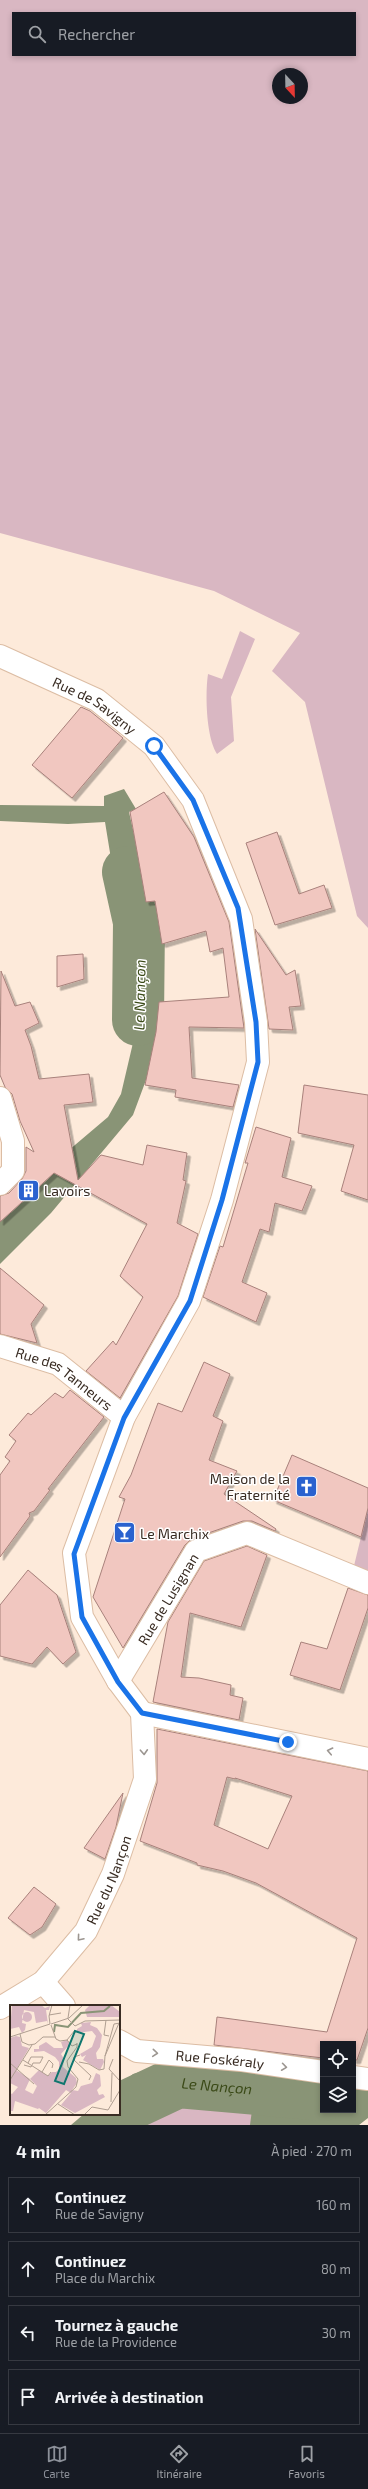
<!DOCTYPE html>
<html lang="fr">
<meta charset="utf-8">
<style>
body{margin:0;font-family:"Exo 2",sans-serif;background:#242831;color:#f1f3f6}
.controls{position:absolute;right:12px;bottom:12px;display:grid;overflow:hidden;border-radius:0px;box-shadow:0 2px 6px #0003}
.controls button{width:36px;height:36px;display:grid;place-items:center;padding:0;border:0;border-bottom:1px solid #363941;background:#171b24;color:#f1f3f6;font:20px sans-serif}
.compass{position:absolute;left:272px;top:68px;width:36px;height:36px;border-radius:50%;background:#171b24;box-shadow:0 2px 6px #0003;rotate:158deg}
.stop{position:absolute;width:12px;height:12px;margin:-9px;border:3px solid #1a73e8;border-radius:50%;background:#fff}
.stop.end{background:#1a73e8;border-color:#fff;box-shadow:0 1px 4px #0008}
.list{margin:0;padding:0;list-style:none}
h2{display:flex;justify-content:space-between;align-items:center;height:52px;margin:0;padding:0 16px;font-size:17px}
h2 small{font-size:13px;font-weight:400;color:#9ea1a6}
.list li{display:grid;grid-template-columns:26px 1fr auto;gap:12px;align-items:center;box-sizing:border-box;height:56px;margin:0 8px 8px;padding:0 8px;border:1px solid #363941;border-radius:0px}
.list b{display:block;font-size:15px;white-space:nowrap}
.list p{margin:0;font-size:13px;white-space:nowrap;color:#9ea1a6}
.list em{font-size:13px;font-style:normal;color:#9ea1a6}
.icon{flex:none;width:22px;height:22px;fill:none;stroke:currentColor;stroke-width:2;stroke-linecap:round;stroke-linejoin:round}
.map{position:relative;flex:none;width:368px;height:2125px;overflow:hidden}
.search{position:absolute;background:#171b24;box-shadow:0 2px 6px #0003;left:12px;right:12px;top:12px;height:44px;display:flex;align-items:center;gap:10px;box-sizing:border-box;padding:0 14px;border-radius:0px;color:#9ea1a6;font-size:15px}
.sheet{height:308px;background:#171b24}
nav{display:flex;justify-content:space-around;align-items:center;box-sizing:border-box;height:56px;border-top:1px solid #363941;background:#171b24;font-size:11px;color:#9ea1a6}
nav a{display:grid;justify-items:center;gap:2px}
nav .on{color:#8c9099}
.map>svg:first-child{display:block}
.green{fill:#d9b7c2;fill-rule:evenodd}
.water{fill:#899476}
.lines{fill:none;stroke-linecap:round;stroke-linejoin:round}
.river{stroke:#899476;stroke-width:52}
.building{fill:#f1c7c0;stroke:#a8817b;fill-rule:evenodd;filter:url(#shadow)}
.minor-casing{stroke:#dcbda4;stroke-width:24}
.minor{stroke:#fff;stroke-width:22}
.oneway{stroke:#9c9691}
.route{stroke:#1a73e8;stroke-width:5}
.labels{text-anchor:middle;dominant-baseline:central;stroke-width:3;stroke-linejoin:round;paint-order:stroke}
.street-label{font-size:14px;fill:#392c23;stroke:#fff}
.poi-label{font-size:14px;fill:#392c23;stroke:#fff;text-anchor:start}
.water-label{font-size:15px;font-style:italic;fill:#3b4a18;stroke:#fff}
.inset-river{fill:none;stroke:#899476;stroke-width:2}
.inset-road{fill:none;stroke:#af9e91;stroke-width:1}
.view{fill:#0f766e;fill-opacity:0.15;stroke:#0f766e;stroke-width:2}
.inset-edge{fill:none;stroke:#392c23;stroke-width:2}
</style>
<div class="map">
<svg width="368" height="2125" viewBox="0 0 368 2125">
<defs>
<filter id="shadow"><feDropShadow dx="3.5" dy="3.5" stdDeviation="0" flood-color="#0004"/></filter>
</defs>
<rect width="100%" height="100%" fill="#fdeada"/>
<path class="green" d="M0,0H368V928L357,916L305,702L272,671L300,633L214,591L0,533ZM13,13H355V55H13ZM278,74H302V98H278Z
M240,631L255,639L231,697L234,741L217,754C206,737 205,694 208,674L222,679Z
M368,1508V1577L353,1570Z
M255,2088L251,2125H138L170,2098Z"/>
<path class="water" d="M124,789L136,809L129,812L140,860L151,940L125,945L105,822L68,824L0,821V805L104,806V796Z
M152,947L159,1002L157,1025L149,1072L133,1115L51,1213L0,1264V1222L48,1179L62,1156L108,1117L121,1094L136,1030L126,951Z
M164,2065L219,2068L218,2091H194L170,2098L138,2125H71L84,2114H119V2086L133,2074Z
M257,2073L323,2081V2110H353V2085L368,2087V2118L359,2125H250Z"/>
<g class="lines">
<g class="river">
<path d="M128,872L139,922L138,1020"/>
<path id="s1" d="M119,2113L129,2105L178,2082L323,2095"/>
</g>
</g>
<path class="building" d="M81,707L90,711L123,738L72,798L32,765Z
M164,792L194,837L229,922L244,1028L189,1027L192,1078L239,1085L233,1107L175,1097L176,1090L145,1085L156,1032L159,1002L229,997L223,948L210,952L206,931L162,944L155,901L146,902L130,812Z
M277,832L299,894L324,885L332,908L275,925L246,843Z
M255,929L286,975L295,970L301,1006L289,1007L293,1030L269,1029Z
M83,954L84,979L57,987V956Z
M1,971L15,1006L30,1002L39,1023L25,1030L31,1046L39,1079L89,1074L93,1102L64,1105L78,1180L101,1155L143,1165L147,1145L187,1153L183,1180L186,1181L177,1223L198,1234L178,1296L120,1398L86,1371L113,1341L116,1345L143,1297L120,1276L147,1224L54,1173L0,1222V1196L9,1193L22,1179L26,1171V1147L34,1152L20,1121L12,1094L5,1087L0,1075Z
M304,1085L368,1095V1200L341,1191L354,1145L298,1133Z
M256,1127L291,1138L282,1177L312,1186L302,1211L275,1203L269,1232L260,1229L242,1282L267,1293L256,1322L203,1297L220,1246L223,1247L248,1163H245Z
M0,1268L44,1305L31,1324L37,1343L0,1334Z
M204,1362L230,1374L213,1416L223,1421L209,1460L237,1471L224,1494L276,1529L275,1531L252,1521H243L191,1539L185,1545L123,1648L93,1597L125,1499L119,1497L131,1475L158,1403L182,1412Z
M70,1390L104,1417L48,1489L50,1490L34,1511L29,1513L30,1516L0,1557V1475L10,1461L5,1457L16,1441L9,1435L28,1413L31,1415L55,1393L63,1398Z
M292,1455L368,1488V1508L361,1537L273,1500Z
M247,1546L267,1555L241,1627L190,1613L181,1677L199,1678L231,1685L230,1695L243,1698L239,1720L153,1702L168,1622L204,1561Z
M28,1570L57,1595L76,1652L63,1664L47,1647L32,1664L0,1656V1605Z
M348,1588L368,1595V1608L340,1690L290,1675L301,1642L327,1649Z
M157,1729L368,1771V2028L357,2060H353V2044H323V2058L214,2045L217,2017L327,2032L357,1938L256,1883L223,1871L197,1865V1863L140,1841L157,1783ZM227,1777L235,1779V1778L292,1796L268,1849L214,1825Z
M123,1793L116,1827L105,1859L84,1848Z
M34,1887L56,1904L42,1927L30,1935L8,1918Z"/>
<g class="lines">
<defs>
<g id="minor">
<path id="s2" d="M0,656L97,700L154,746L193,800L241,919L256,1022L258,1062L222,1200L189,1301L124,1417L74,1553L82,1617L118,1681L142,1713"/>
<path d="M0,1098L13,1141V1171L0,1184"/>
<path id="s3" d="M0,1346L58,1364L124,1417"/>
<path id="s4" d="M118,1681L196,1551L247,1533L368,1583"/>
<path d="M142,1713L368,1759"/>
<path d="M43,1982L64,2006"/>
<path id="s5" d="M0,2008L43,1982L86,1931L113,1874L145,1779L142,1713"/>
<path id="s6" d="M119,2041L137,2051L241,2060L323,2072"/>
<path d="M353,2077L368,2079"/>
</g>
</defs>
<use href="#minor" class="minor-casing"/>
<use href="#minor" class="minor"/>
</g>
<defs><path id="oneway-chevron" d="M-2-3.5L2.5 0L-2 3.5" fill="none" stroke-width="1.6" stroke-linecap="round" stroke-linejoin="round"/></defs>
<g class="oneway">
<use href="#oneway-chevron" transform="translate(330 1751) rotate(-168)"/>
<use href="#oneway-chevron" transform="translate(144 1752) rotate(87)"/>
<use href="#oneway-chevron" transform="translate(80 1938) rotate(130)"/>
<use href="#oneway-chevron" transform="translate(155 2053) rotate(5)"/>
<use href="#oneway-chevron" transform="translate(284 2067) rotate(8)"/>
</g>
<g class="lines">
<path class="route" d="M154,746L193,800L238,908L256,1022L258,1062L222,1200L190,1301L124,1418L74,1554L82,1617L118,1682L142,1713L288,1742"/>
</g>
<defs>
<symbol id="building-square" viewBox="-11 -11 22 22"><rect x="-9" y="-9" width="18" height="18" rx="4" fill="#2a62cf" stroke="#fff"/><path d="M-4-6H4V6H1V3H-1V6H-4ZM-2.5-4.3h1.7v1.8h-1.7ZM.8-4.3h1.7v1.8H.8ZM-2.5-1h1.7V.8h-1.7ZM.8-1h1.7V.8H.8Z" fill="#fff"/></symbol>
<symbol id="church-square" viewBox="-11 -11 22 22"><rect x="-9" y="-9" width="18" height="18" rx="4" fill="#2a62cf" stroke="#fff"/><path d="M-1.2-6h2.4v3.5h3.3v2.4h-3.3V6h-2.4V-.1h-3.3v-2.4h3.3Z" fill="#fff"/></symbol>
<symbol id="bar-square" viewBox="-11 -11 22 22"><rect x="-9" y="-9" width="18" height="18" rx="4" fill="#2a62cf" stroke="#fff"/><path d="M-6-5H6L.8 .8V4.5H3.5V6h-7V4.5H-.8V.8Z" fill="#fff"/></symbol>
</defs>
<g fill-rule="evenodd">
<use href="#building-square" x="16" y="1178" width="25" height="25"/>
<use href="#church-square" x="294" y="1474" width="25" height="25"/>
<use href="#bar-square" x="112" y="1520" width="25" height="25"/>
</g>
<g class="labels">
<g class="street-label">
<text stroke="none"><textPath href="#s2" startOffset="107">Rue de Savigny</textPath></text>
<text stroke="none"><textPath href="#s3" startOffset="73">Rue des Tanneurs</textPath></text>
<text stroke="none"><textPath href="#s4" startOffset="96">Rue de Lusignan</textPath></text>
<text stroke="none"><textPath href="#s5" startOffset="173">Rue du Nançon</textPath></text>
<text stroke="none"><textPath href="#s6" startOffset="104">Rue Foskéraly</textPath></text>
</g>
<g class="poi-label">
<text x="44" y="1190">Lavoirs</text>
<text x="290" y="1478" text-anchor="end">Maison de la<tspan x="290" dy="16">Fraternité</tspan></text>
<text x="140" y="1533">Le Marchix</text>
</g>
<g class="water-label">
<text transform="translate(139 995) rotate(-89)">Le Nançon</text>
<text stroke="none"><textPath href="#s1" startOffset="106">Le Nançon</textPath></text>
</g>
</g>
<g transform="translate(10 2005)">
<rect width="110" height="110" fill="#fdeada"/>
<path d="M2,0H31L35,3L40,1L39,5H36L38,19L37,16L26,18L24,7L14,5L12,18L16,19L15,25L12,28L9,22L0,24ZM80,0H101L110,7V12H77L75,5ZM12 12a5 5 0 1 1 10 0a5 5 0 1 1-10 0ZM81,17L80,20L87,23L92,30L90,42L86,48L87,54H93L94,57L90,65L73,55L76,50L72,52L70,49L82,42L86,31L82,26L67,28V24L72,21L71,18ZM6,31L10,32L12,41L19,43L6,65L20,74L29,65L38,71L42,67H46L49,64V57L45,52L34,46L24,47V44H29V41L36,37L44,43H53L51,37L57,35L60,39L51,49L54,54L53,62L66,73L67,78L62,85L68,86L71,81L82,78L86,68L90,70L91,81L87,85L89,90L93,89L95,92L65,108L51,100L61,88L56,85L36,108L29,103L28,104L5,96L3,106H0V88L2,89L8,82L0,78V33ZM20,74L27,81L23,89L15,85Z" fill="#d9b7c2" fill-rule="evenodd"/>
<path class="inset-river" d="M44,27L45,20L58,22L71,8L94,6L100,1"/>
<path class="inset-road" d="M39,10L51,8M58,13L60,0M58,14L65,21L75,16L110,15M96,15L94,30L99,31M40,19L39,11L42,0M41,19L59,13L73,0M41,20L46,34L50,36L57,35L65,25M10,29L12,37L19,40L25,39L33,32H45M0,32L40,19M57,35L62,41L67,39M70,50L64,52V55L81,71L79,75M95,51L104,19L110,18M103,54L99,64L110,76M13,55L38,71L41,67M69,57L79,59L89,65L94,64M0,58L24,79M14,60L21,62L23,58H30L33,52H21L18,58M94,64L95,51L109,18M32,67L39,55L43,59L42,63M0,75L22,40M101,97L102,68M48,99L65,110M98,105L110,85M35,110L66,82L68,74L58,62L57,56L67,42V38M74,110L82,102L98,105"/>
<path class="view" d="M65,26L74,29L54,79L45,76Z"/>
<rect width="110" height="110" class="inset-edge"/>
</g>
</svg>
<div class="controls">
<button><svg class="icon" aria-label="locate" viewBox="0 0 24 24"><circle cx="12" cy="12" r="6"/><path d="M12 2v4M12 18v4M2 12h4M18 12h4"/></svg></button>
<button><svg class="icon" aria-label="layers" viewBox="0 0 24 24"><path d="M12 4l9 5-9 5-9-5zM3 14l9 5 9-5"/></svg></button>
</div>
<svg class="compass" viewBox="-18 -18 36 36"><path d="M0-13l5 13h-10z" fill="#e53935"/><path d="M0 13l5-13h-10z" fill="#9ea1a6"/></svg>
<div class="stop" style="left:154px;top:746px"></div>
<div class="stop end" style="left:288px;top:1742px"></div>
<div class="search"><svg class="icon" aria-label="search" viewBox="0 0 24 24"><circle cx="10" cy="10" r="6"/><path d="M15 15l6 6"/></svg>Rechercher</div>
</div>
<section class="sheet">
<h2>4 min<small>À pied · 270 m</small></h2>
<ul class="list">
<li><svg class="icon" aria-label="ahead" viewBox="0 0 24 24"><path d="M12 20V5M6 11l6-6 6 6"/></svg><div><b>Continuez</b><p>Rue de Savigny</p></div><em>160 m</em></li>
<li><svg class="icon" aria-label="ahead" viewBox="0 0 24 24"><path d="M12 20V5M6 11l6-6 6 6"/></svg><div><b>Continuez</b><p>Place du Marchix</p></div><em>80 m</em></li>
<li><svg class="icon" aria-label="left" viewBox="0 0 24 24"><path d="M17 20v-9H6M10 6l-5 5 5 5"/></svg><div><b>Tournez à gauche</b><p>Rue de la Providence</p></div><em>30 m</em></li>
<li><svg class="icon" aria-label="arrive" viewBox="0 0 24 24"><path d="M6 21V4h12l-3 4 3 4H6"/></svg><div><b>Arrivée à destination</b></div></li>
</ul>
</section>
<nav>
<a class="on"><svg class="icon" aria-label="map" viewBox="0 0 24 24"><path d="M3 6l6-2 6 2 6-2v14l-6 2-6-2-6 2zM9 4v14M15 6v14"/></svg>Carte</a>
<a><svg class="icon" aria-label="directions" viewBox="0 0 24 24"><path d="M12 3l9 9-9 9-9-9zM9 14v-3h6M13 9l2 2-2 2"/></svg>Itinéraire</a>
<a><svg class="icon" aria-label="saved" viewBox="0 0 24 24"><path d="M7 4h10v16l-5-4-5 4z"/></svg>Favoris</a>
</nav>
